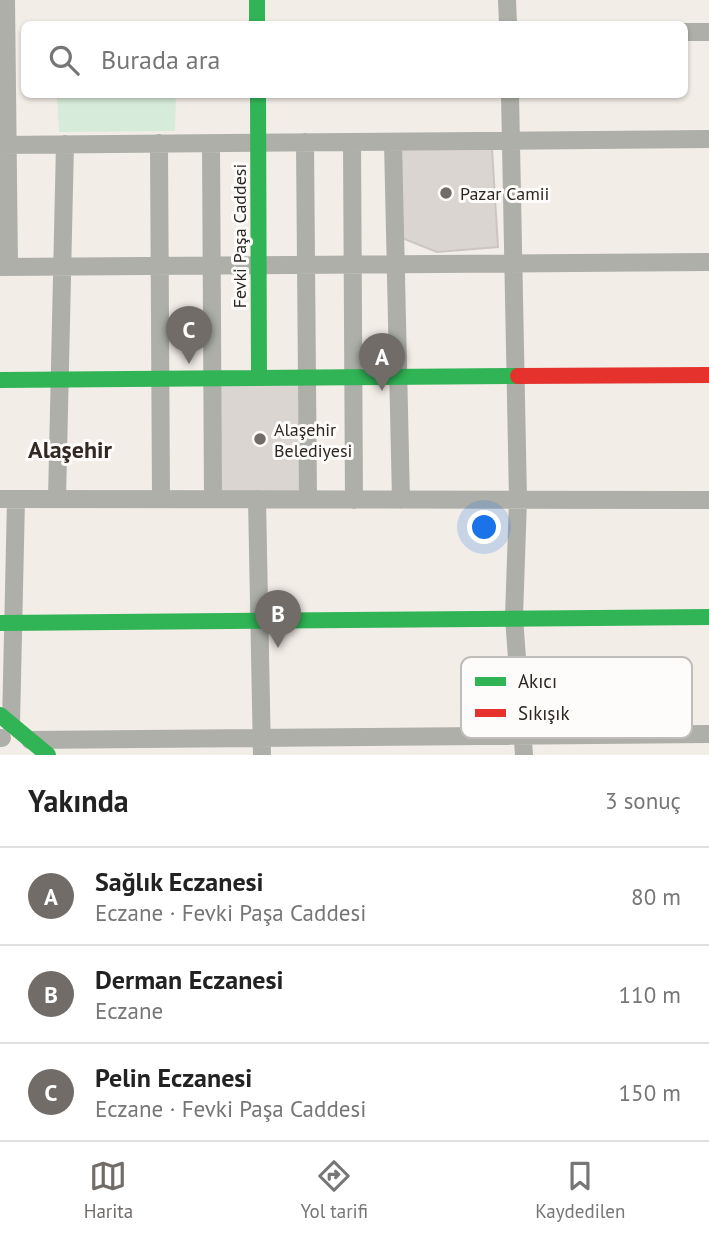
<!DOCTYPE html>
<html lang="tr">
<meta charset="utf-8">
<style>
body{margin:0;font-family:"PT Sans",sans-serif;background:#f2f2f2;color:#222}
.you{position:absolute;left:485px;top:528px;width:24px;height:24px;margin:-18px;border:5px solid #fff;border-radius:50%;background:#1a73e8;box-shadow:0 0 0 10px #1a73e833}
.badge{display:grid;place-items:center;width:46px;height:46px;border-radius:50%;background:#716c68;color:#fff;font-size:23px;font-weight:700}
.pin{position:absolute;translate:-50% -58px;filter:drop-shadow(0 2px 4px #0008)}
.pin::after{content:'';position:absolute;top:37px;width:24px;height:21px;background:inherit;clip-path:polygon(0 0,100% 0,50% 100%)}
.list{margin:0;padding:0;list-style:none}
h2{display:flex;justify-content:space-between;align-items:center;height:91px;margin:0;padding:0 28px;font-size:30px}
h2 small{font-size:23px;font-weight:400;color:#767676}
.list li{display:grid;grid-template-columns:46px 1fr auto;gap:21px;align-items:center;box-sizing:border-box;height:98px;padding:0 28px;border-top:2px solid #e0e0e0}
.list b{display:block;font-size:26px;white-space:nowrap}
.list p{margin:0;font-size:23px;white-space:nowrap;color:#767676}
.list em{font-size:23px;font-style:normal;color:#767676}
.icon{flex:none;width:38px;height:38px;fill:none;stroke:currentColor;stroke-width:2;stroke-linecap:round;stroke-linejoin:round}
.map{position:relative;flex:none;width:709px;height:755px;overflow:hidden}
.search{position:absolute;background:#fff;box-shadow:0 2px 5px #0004;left:21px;right:21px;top:21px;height:77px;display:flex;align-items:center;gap:18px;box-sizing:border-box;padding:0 24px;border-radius:10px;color:#767676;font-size:26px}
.sheet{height:385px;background:#fff}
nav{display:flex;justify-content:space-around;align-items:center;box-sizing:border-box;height:98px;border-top:2px solid #e0e0e0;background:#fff;font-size:19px;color:#767676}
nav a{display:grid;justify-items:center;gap:4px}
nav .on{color:#716c68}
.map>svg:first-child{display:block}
.green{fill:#d6ebd9}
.building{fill:#dad5d1;stroke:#cbc6c2;stroke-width:2}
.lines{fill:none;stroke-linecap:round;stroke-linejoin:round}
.street{stroke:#adafa8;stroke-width:18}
.fast{stroke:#30b455;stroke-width:16}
.jam{stroke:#e5322d;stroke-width:16}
.poi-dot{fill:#716c68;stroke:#fefcfa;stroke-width:2.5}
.labels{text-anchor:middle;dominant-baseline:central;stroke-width:6;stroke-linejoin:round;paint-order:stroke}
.poi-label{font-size:18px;fill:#2b2723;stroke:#fefcfa;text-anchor:start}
.street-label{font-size:18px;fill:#2b2723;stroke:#fefcfa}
.district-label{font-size:24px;font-weight:bold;fill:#322a22;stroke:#fefcfa}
.key{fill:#fefcfa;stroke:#bfbcba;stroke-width:2}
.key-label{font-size:19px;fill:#2b2723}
</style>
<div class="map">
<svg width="709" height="755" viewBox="0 0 709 755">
<rect width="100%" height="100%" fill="#f3ede7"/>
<path class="green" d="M57,95H176L175,131L59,132Z"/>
<path class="building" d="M399,148L492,149L498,247L437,252L397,236Z
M216,382H304V495H216Z"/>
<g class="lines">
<path class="street" d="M6,0L9,267
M507,0L508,24
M684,32H709
M510,94L518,500L514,617L524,755
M305,142L308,499
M352,142L354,500
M393,142L401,500
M159,143L161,499
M211,143L213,499
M0,145L709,139
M0,267L709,262
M0,499L709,500
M57,499L65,144
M257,499L262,755
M11,724L16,499
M0,738H2
M30,740L709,734"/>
<path class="fast" d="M257,0V24
M258,94L259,378
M0,380L518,376
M0,623L709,617
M0,715L48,755"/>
<path class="jam" d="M518,376L709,375"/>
</g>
<g class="poi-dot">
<circle cx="446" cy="193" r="7"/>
<circle cx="260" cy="439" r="7"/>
</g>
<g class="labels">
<g class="poi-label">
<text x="460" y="193">Pazar Camii</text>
<text x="274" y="429">Alaşehir<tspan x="274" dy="21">Belediyesi</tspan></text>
</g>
<g class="street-label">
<text transform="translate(239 236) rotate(-90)">Fevki Paşa Caddesi</text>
</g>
<g class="district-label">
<text x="70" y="449">Alaşehir</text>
</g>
</g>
<rect x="461" y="657" width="231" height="81" rx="10" class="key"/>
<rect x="475" y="677" width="31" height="9" fill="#30b455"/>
<rect x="475" y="709" width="31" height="8" fill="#e5322d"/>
<g class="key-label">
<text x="518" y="688">Akıcı</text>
<text x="518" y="720">Sıkışık</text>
</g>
</svg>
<div class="you"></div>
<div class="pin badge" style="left:382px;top:391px">A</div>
<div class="pin badge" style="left:278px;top:648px">B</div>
<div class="pin badge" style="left:189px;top:364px">C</div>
<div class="search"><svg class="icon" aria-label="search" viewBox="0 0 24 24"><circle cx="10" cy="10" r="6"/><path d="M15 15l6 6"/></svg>Burada ara</div>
</div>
<section class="sheet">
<h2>Yakında<small>3 sonuç</small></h2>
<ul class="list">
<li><span class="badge">A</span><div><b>Sağlık Eczanesi</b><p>Eczane · Fevki Paşa Caddesi</p></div><em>80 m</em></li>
<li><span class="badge">B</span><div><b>Derman Eczanesi</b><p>Eczane</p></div><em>110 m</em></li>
<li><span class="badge">C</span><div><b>Pelin Eczanesi</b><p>Eczane · Fevki Paşa Caddesi</p></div><em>150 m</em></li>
</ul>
</section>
<nav>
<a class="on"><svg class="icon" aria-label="map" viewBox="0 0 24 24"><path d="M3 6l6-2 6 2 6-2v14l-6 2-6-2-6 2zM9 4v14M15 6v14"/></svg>Harita</a>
<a><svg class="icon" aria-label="directions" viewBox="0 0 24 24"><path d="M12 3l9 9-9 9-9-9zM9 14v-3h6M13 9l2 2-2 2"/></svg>Yol tarifi</a>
<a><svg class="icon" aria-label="saved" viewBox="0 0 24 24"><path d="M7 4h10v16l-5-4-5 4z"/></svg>Kaydedilen</a>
</nav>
